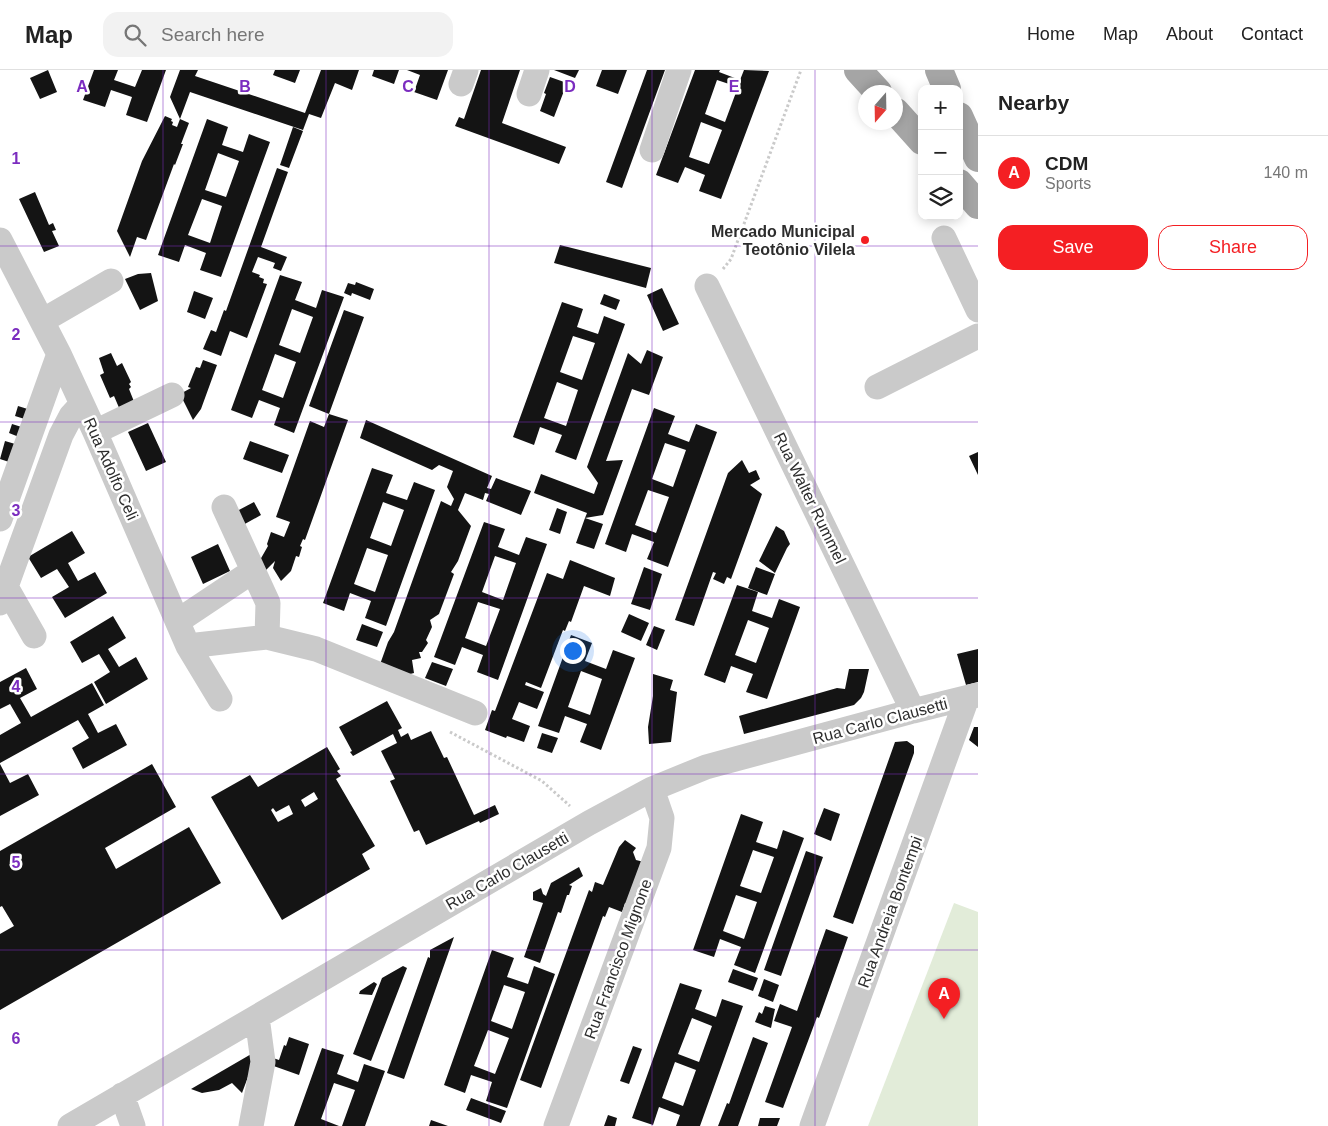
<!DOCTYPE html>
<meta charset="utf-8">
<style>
body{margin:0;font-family:Arial,sans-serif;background:#f2f2f2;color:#222}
.controls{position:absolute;right:15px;top:15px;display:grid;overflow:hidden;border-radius:10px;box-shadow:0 2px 12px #0003}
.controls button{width:45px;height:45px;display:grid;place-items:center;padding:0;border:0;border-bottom:1px solid #e0e0e0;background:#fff;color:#222;font:25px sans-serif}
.compass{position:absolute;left:858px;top:15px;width:45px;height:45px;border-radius:50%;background:#fff;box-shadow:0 2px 12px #0003;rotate:200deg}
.you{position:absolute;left:572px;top:580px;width:18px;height:18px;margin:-12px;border:4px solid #fff;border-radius:50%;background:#1a73e8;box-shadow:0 0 0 8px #1a73e833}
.badge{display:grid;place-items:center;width:32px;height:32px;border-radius:50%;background:#f41f23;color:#fff;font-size:16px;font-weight:700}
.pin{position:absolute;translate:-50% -41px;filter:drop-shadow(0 1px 2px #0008)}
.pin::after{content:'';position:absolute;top:26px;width:18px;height:15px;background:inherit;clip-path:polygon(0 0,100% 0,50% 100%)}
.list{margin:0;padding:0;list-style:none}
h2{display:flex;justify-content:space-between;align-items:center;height:65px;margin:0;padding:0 20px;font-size:21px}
h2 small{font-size:16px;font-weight:400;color:#767676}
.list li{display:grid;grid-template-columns:32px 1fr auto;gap:15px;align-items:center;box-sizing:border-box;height:75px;padding:0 20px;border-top:1px solid #e0e0e0}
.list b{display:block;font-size:19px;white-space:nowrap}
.list p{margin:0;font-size:16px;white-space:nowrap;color:#767676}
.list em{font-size:16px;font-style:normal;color:#767676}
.actions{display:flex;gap:10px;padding:15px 20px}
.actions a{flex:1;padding:11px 0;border:1px solid #f41f23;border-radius:15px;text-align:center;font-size:18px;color:#f41f23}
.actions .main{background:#f41f23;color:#fff}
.icon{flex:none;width:28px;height:28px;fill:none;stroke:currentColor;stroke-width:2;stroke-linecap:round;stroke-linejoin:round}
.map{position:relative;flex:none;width:978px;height:1056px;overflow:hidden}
header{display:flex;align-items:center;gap:30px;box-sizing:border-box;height:70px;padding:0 25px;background:#fff;border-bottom:1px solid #e0e0e0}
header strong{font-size:24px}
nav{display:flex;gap:28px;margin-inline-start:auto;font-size:18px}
.search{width:350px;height:45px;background:#f2f2f2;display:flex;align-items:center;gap:12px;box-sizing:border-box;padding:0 18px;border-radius:15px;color:#767676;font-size:19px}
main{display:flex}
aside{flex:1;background:#fff}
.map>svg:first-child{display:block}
.green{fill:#e2ecd9}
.building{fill:#141414;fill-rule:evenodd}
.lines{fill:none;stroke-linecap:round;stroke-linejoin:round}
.path{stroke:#cacaca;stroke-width:3;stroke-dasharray:2.5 2.5;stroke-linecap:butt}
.minor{stroke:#cacaca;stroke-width:25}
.major{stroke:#a5a5a5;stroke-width:28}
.grid{fill:none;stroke:#7b2cbf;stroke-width:1;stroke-opacity:0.55}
.poi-dot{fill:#f41f23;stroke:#fff;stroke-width:2}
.labels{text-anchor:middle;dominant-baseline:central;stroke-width:5;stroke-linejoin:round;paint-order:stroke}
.poi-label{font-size:16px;font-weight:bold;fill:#2d2d2d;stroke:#fff;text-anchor:end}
.street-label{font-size:16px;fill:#2d2d2d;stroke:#fff}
.grid-label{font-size:16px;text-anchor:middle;font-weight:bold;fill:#7b2cbf;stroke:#fff;stroke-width:5;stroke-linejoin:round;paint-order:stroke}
</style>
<header>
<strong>Map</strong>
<div class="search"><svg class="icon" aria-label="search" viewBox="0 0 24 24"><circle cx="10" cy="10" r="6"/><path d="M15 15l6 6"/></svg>Search here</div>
<nav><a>Home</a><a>Map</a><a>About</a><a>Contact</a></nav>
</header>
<main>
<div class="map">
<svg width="978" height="1056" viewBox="0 0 978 1056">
<rect width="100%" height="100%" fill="#fff"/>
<path class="green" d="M954,833L978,842V1056H868Z"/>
<path class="building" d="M48,0L57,22L40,29L30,8Z
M94,0H118L114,10L135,17L142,0H166L147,52L126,45L132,27L111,20L105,37L83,30Z
M180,0H198L195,6L305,43L321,0H359L352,20L335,13L321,48L309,44L303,60L190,22L180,49L189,53L181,74H183L175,95L174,94L146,170L137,167L130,187L117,161L142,91L165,46L172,49L171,51L173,52L172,55L177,57L180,49L170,27Z
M275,0H300L295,13L273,5Z
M374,0H399L394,14L372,6Z
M407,0H448L437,30L414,22L420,5Z
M481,0H520L502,53L566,77L559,94L455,56L459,47L464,49Z
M554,0H579L575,8Z
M602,0H627L618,24L596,16Z
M647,0H665L622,118L606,112Z
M695,0H720L719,2L740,10L744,0L769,1L721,129L699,121L705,105L685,97L678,113L656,105ZM717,10L738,17L725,52L705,44ZM701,52L722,60L709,94L689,87Z
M550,7L567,13L554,47L540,41L546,24L544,23Z
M207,49L228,57L222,75L243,82L249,64L270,72L221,207L200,200L206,183L185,175L179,192L158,185ZM218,83L239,91L226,127L205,120ZM202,129L222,136L210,173L188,165Z
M293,57L303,61L289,98L280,95Z
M277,98L288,102L261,177L287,187L281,201L273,198L275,193L258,187L252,202L260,205L259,207L264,209L263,213L267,214L247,268L230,261L221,286L203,279L211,260L216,262L224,240L226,241Z
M35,122L49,155L53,153L56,160L52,161L59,176L44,182L19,129Z
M560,175L651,198L646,218L554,193Z
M151,203L158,231L140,240L125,209L138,204Z
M280,205L302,212L295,230L316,238L322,220L344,227L294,363L274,355L280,338L259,330L252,348L231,340ZM292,239L313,247L300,283L279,275ZM275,284L296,292L283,328L262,320Z
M356,212L374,219L370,230L352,223L351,226L344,223L348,213L355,215Z
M662,218L679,254L663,261L647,225Z
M194,221L213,228L205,249L187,242Z
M604,224L620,230L616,240L600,234Z
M562,232L583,239L577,257L598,264L604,246L625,254L576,390L555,382L562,365L540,357L534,375L513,367ZM573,266L595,273L582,310L560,302ZM557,312L578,320L566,356L544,348Z
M344,240L364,247L329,344L309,336Z
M647,280L663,287L649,325L632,319L606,391L623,390L603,445L585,448L587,443L534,423L541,404L594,424L598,413L587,397L628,283L641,294Z
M111,283L117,296L122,293L131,312L129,314L131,317L129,319L135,334L120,340L114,326L110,328L100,305L104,303L99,288Z
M203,290L217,295L201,339L193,350L180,324L191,318L188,317L196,297L200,298Z
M18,336L34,341L31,351L15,346Z
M654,338L675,346L668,364L689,372L696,354L717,362L668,497L647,489L654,472L632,464L626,482L605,474ZM665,373L686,380L673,417L652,409ZM648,420L669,427L656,463L635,455Z
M329,344L348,350L305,470L303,469L300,476L302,477L299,487L296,486L291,501L281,511L273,498L275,491L265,501L260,490L268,476L267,474L271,462L284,467L290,452L276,447L310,351L324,357Z
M366,350L492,406L487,418L491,419L496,408L531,421L521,445L486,431L489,424L485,423L483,430L465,423L458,440L471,456L458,491L451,502L454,504L439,544L430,550L432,557L426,570L428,573L422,582H419L421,588L412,590L414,603L398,607L378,600L388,572L394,562L441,431L451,436L454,429L447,417L453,401L439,395L432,400L360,368Z
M148,353L166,392L146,401L128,362Z
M12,354L28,359L24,369L9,363Z
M5,371L22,376L15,394L0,389Z
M250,371L289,385L282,403L243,389Z
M978,382V405L969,386Z
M742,390L749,403L756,400L760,409L750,415L762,424L731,509L727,507L724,514L713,509L716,503L713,502L694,556L675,550L728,403Z
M372,398L393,405L386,423L407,430L414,412L435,420L386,556L365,548L371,531L350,523L344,541L323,533ZM383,432L404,440L391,476L370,468ZM367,478L388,485L375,522L354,514Z
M254,432L261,445L243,455L237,441Z
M557,438L567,442L560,464L549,460Z
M585,448L603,454L594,479L576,473Z
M484,452L505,459L498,477L519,485L526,467L547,474L498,610L477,602L483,585L462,577L455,595L434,587ZM495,486L516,493L503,530L482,522ZM478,532L500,539L486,576L465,568Z
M776,456L784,461L790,474L787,478L775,503L759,491Z
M72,461L85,483L68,493L78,511L95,502L107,523L65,548L52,527L69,517L57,499L41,508L28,487Z
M218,474L230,501L203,514L191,487Z
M570,490L615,508L610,526L584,516L571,552L569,551L565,561L563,560L541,618L526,612L525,615L544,622L537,639L519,632L512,649L530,656L524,672L507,666L506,668L485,660L492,640L495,641L547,503L563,509Z
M644,497L662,504L650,540L631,534Z
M756,497L775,504L767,525L748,518Z
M737,515L758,522L752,541L772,548L779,529L800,537L767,629L746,622L753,604L731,596L725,613L704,605ZM748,550L769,558L756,593L735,585Z
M629,544L649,553L641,571L621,562Z
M113,546L126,568L108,579L119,597L136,587L148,609L106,634L94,612L110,602L99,584L82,593L70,572Z
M362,554L383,562L377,577L356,570Z
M654,556L665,560L657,580L646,575Z
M571,565L592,573L585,591L606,599L613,580L635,588L601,680L580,672L587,654L565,646L559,663L538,656ZM581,601L602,609L590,645L568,637Z
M978,579V612L966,615L957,584Z
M432,592L453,599L446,616L425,608Z
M26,598L37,619L20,628L31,647L92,613L104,635L88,644L98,663L116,654L127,675L83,699L72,678L89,668L78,650L0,693V665L21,653L10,634L0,639V612Z
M849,599H869L864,622L861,628L854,635L744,664L739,646L837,618L845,619Z
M653,604L673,610L670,620L677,622L671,672L649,674L648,657L653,626Z
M387,631L402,658L398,660L401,667L408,663L411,670L431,661L444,688L447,687L474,745L495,735L499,744L480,753L479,751L426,775L419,760L414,762L390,711L395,709L381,681L397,673L393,664L353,686L350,682L352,681L339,657Z
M974,657H978V677L969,670Z
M542,663L558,668L552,683L537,678Z
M907,671L914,676V683L853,854L833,847L895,672Z
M327,677L340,699L337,701L341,706L336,709L375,776L362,784L370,799L282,850L211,727L250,705L258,717ZM314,722L318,729L305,737L301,730ZM289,735L293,744L278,752L271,740L273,738L276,742Z
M0,694L10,713L28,704L39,725L0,746Z
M152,694L176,737L105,778L116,799L189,757L221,813L0,940V864L14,856L2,836L0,837V781Z
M824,738L840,744L831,771L814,764Z
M741,744L763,752L756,772L777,779L783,760L804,768L755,903L734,895L741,877L720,869L714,887L693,880ZM753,780L774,787L761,823L740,816ZM736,825L757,832L744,869L723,861Z
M625,770L636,778L633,782L636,790L644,792L632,835L625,833L622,842L609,837L605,847L603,846L541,1018L520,1010L589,820L592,822L595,812L603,815L619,777Z
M806,781L823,787L781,906L764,900Z
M579,797L583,806L569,815L572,816L569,825H567L561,843L558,842L540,893L524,887L543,833L533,830V822L541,818L543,824L546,826L551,813Z
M826,859L848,867L819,948L817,947L783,1038L765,1032L792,957L774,951L780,934L797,941Z
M454,867L404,1009L387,1003L428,887L430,888V880Z
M492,880L514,888L507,907L528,914L534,896L555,904L507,1038L486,1031L492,1012L471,1005L465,1023L444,1015ZM504,915L525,922L512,959L491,951ZM488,960L509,968L495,1004L474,996Z
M403,896L407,898L371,991L353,984L382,908Z
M733,899L758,908L753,921L728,912Z
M764,909L779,915L773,932L758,926Z
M374,912L377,914L372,925L359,924L360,921Z
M680,913L702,920L695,939L716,947L722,929L743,936L700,1056H676L680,1045L659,1037L653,1055L632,1048ZM692,948L712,956L699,992L678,984ZM675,992L696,1000L683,1036L662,1028Z
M765,936L775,939L771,958L755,952L759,942L762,944Z
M289,967L309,974L299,1005L268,994L270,987L279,990L284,975L286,976Z
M753,967L768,973L738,1056H718L727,1033L729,1034Z
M633,976L642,979L629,1014L620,1011Z
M322,978L344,985L337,1004L358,1012L364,994L385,1001L365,1056H342L355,1020L334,1013L321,1049L339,1056H294Z
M258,980L242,1023L232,1013L219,1020L202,1023L191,1019Z
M471,1028L506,1041L501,1053L466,1040Z
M608,1045L617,1048L615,1056H604Z
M760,1048H780L777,1056H758Z
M431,1050L448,1056H429Z"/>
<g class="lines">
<path class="path" d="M723,199L731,189L801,0
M450,662L542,711L570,736"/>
<path class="minor" d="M461,14L466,0
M529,24L537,0
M652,80L679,0
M944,168L978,240
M0,170L59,284L95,362L188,576L220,629
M707,216L913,641
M42,251L111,211
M877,317L978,266
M95,362L172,325
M224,437L268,533L267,567
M0,449L59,284
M6,517L34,566
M0,533L61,365L71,346L82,334
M178,551L253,501
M188,576L267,567L316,579L475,643
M122,1025L133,1056
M70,1056L589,753L652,719L706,697L913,641L978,625
M251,1056L263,992L257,947
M556,1056L659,778L662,748L652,719
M812,1056L967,628"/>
<path class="major" d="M858,0L878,22
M939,0L947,19
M896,42L922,71
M959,46L978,88
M959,113L978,135"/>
</g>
<path class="grid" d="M163,0V1056M326,0V1056M489,0V1056M652,0V1056M815,0V1056M0,176H978M0,352H978M0,528H978M0,704H978M0,880H978"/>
<circle class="poi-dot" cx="865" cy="170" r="5"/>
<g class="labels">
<g class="poi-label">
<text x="855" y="161">Mercado Municipal<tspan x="855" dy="18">Teotônio Vilela</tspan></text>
</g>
<g class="street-label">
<text transform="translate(111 399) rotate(66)">Rua Adolfo Celi</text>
<text transform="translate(810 428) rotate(64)">Rua Walter Rummel</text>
<text transform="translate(880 651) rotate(-15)">Rua Carlo Clausetti</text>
<text transform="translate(507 801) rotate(-30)">Rua Carlo Clausetti</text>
<text transform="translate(890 842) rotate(-70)">Rua Andreia Bontempi</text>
<text transform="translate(618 889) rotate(-70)">Rua Francisco Mignone</text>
</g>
</g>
<g class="grid-label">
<text x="82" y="22">A</text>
<text x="245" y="22">B</text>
<text x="408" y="22">C</text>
<text x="570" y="22">D</text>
<text x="734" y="22">E</text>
<text x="16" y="94">1</text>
<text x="16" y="270">2</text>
<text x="16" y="446">3</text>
<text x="16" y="622">4</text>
<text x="16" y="798">5</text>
<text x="16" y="974">6</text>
</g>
</svg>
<div class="controls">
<button>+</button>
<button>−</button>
<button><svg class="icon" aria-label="layers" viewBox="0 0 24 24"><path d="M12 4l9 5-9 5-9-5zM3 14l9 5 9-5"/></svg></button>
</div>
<svg class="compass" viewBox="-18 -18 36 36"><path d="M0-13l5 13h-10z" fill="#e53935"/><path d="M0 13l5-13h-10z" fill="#767676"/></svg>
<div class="you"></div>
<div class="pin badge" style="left:944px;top:949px">A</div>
</div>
<aside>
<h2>Nearby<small></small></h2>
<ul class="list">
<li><span class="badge">A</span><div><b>CDM</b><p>Sports</p></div><em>140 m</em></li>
</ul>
<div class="actions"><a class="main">Save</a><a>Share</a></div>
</aside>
</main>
